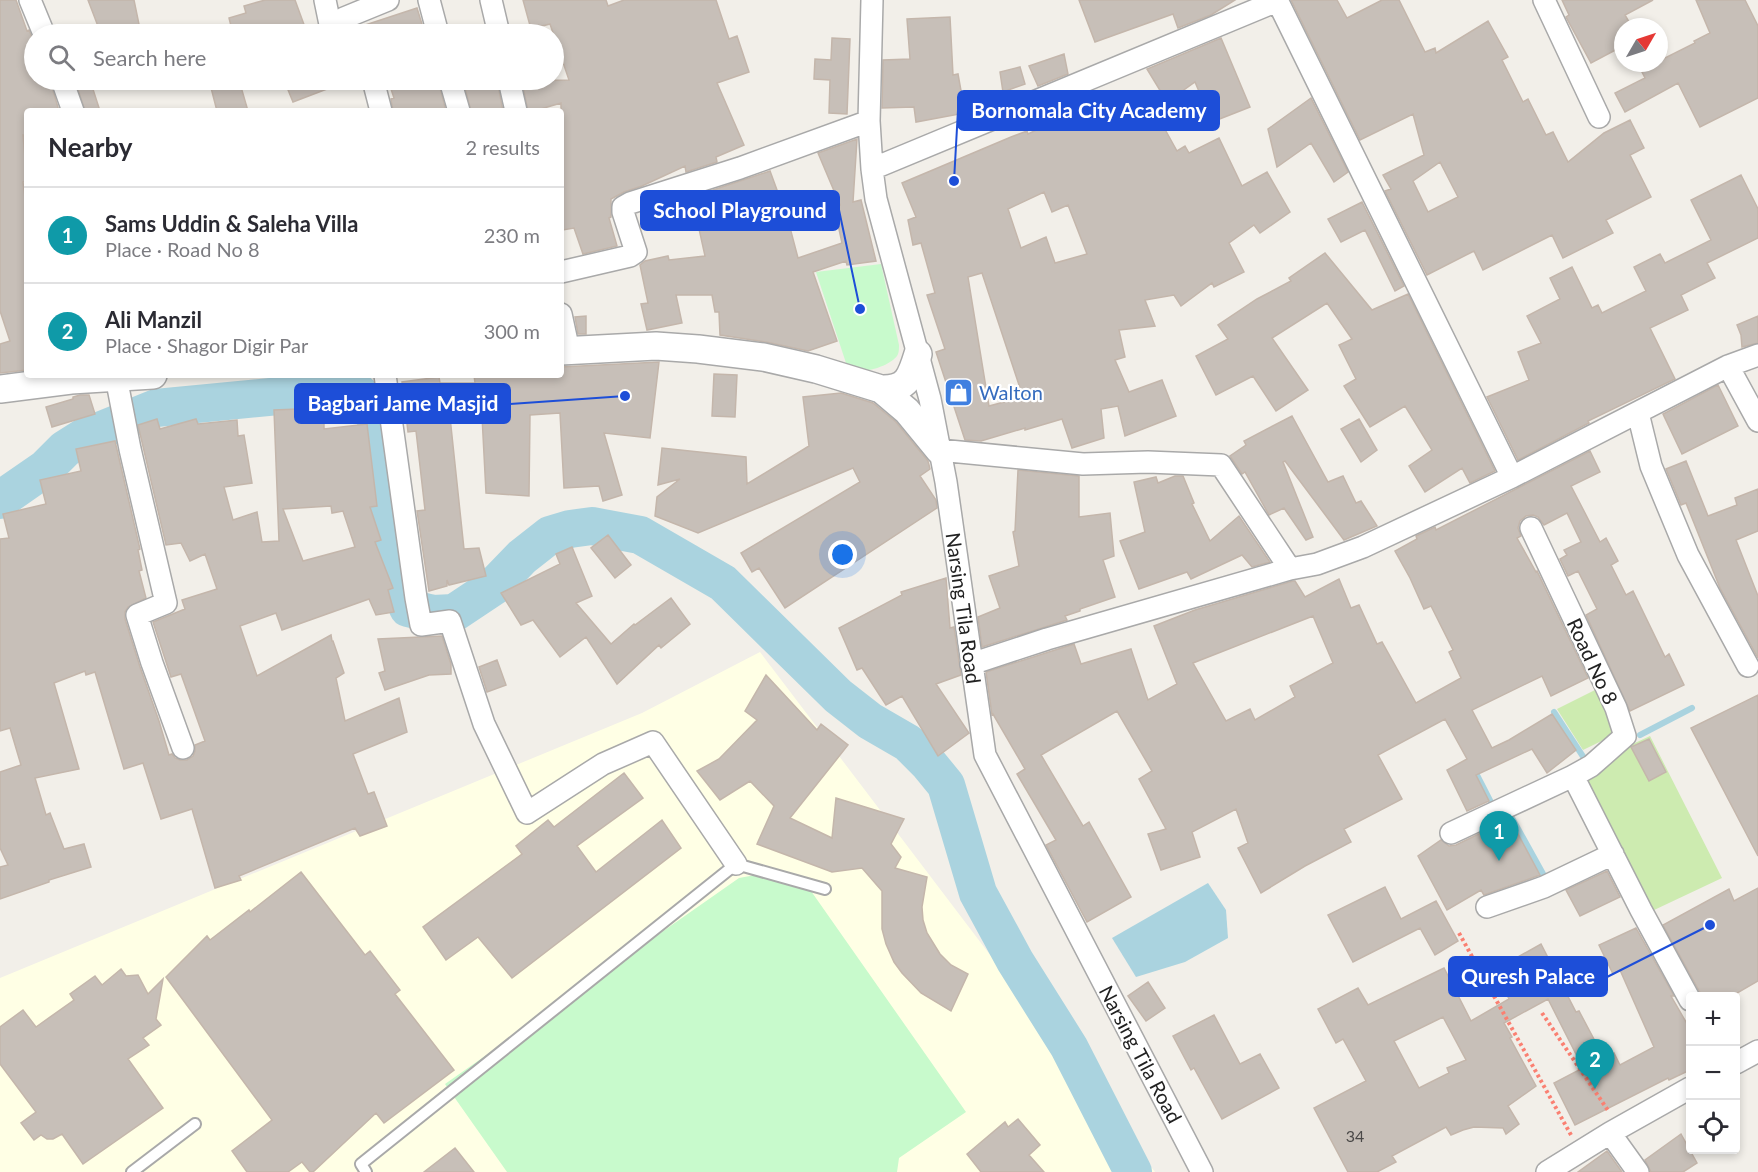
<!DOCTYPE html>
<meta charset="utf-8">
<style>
body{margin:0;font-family:Lato,sans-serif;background:#f2f2f3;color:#2b2b33}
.controls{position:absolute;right:18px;bottom:18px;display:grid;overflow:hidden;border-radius:6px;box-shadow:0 3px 9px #0003}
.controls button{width:54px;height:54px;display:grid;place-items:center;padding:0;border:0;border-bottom:2px solid #e1e1e2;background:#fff;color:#2b2b33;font:30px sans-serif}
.compass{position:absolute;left:1614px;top:18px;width:54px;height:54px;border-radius:50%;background:#fff;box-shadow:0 3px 9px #0003;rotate:51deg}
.you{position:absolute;left:843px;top:555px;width:21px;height:21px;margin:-15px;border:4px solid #fff;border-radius:50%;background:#1a73e8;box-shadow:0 0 0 9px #1a73e833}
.badge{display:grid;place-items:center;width:39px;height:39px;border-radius:50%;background:#7c3aed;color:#fff;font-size:20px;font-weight:700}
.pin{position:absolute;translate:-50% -50px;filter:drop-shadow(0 2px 3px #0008)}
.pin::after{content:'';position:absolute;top:32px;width:21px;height:18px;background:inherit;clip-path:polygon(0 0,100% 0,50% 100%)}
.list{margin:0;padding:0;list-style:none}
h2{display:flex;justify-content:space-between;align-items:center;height:78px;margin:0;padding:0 24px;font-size:26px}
h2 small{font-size:20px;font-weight:400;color:#7c7c81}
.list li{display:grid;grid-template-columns:39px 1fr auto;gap:18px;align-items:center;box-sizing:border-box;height:96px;padding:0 24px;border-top:2px solid #e1e1e2}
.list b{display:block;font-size:22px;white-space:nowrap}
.list p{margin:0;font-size:20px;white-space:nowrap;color:#7c7c81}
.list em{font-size:20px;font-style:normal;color:#7c7c81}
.icon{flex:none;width:33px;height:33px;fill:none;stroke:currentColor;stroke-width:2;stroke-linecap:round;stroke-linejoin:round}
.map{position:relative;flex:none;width:1758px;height:1172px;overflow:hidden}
.search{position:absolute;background:#fff;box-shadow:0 3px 9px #0003;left:24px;top:24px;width:540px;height:66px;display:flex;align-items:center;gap:15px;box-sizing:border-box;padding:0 21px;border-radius:33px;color:#7c7c81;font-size:22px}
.panel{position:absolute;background:#fff;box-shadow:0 3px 9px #0003;left:24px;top:108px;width:540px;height:270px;border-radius:6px}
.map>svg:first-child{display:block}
.education{fill:#ffffe5}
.grass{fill:#cdebb0}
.park{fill:#c8facc}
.water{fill:#aad3df}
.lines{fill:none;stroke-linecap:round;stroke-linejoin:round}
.stream{stroke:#aad3df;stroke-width:6}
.river{stroke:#aad3df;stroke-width:38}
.building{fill:#c7bfb8;stroke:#c4b6ab;stroke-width:1.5;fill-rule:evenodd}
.service-casing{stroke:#a9a9a9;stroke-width:14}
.minor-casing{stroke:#a9a9a9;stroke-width:24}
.tertiary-casing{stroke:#a9a9a9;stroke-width:30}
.path{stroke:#fa8072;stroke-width:4;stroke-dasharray:3 3;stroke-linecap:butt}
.service{stroke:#fff;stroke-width:10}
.minor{stroke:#fff;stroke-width:21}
.tertiary{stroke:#fff;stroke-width:27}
.labels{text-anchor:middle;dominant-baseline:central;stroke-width:4.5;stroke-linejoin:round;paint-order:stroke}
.number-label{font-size:16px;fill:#4b4948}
.shop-label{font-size:20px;fill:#366cbe;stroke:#fff;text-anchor:start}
.street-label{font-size:20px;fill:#222;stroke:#fff}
.leader{fill:none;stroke:#1d4ed8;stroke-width:2}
.callout-dot{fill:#1d4ed8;stroke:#fff;stroke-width:2}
.callout{fill:#1d4ed8;stroke:#1d4ed8;stroke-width:2}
.callout-label{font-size:21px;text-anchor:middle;font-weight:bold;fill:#fff}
</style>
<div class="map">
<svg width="1758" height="1172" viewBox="0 0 1758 1172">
<rect width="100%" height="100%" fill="#f2efe9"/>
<path class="education" d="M760,652L1155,1172H0V978L642,713Z"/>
<path class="grass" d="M1597,689L1618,733L1583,750L1557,709Z
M1650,736L1722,878L1652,911L1587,793L1588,778L1609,755Z"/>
<path class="park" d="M881,264L899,345C899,347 899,352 898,354C895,362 877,369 869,370C861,371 853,367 846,363L816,272Z
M761,874L811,891L966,1112L899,1158L897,1172H507L445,1084L739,878Z"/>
<path class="water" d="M1208,883L1226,910L1228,938L1185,962L1136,977L1112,938Z"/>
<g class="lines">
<path class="stream" d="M1554,712L1584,758
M1640,735L1692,708
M1474,769L1494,808
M1511,816L1547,881"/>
<path class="river" d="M0,500L46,468L65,449L84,437L156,408L341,390L359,393L372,409L382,439L396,566L401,591L408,608L433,614L454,613L493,587L522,557L550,535L570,529L592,526L640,535L723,583L838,696L870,721L908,743L928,763L946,785L978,893L1015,961L1069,1047L1133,1172"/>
</g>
<path class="building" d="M0,0H16L27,31L29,30L34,42V80H50L59,111H27V136L23,135L27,181L23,182L27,214V370L0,373V344L10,341L0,311Z
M88,0H134L141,34H101Z
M265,0H295L306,30L295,34H233L229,18L246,13L244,6Z
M523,0H606L608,6L624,0H716L729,39L737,36L749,72L717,83L744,145L716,157L717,162L686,172L685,166L642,186L624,192L611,199V217L609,218L617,246L583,254L574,228L563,230L561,221V103L534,111H528L522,81L569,80L550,24L531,29Z
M1079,0H1235L1211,15L1178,28L1173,14L1095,42Z
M1291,0H1337L1347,18L1382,0H1399L1425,52L1435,48L1436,53L1488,21L1508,57L1502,60L1523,102L1528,99L1546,135L1553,132L1568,162L1604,133L1630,120L1644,148L1630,155L1651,197L1606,220L1613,233L1563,258L1552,235L1483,270L1474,251L1427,275L1385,191L1391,189L1383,175L1424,155L1413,114L1360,140ZM1440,162L1458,197L1428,212L1413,181Z
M1562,0H1653L1625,15L1632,27H1623V46L1591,63L1566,17L1569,15Z
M1696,0H1745L1758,26V98L1700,127L1678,83L1625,112L1615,93L1645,78L1641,70L1655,63H1659V61L1695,43L1694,41L1710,33Z
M417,8L425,34H354L353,29Z
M950,17L953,75L958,74L965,113L916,122L914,107L882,108L883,60L910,59L907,19Z
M832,38L850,39L847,114L829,113L830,80L814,79L815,59L831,60Z
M1221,38L1250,107L1212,122L1195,82L1167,102L1147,69Z
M1064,54L1068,74L1038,86L1029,66Z
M1020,67L1025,84L1003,92L1000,72Z
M75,80H90L100,111H85Z
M209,80H239L248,111H217Z
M284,80H348V81L293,102Z
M388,80H438L446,111H393L391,99L394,98Z
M463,80H497L503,111H471Z
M1311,98L1348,172L1334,182L1311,143L1277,167L1268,129Z
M1108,105L1117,125L1152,106L1177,151L1185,146L1189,153L1219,138L1242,186L1267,172L1290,212L1260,233L1254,225L1229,243L1244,272L1214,287L1212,283L1181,306L1174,295L1145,300L1155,326L1119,330L1125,357L1115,360L1129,392L1162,380L1176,416L1125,436L1118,406L1101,409L1104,438L1072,448L1062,419L1025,430V428L981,441L965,440L936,352L945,349L927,295L935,293L921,243L913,245L908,220L916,217L902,183L1011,137L1027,131L1028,134L1073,113L1076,120ZM1044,192L1052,212L1068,205L1087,254L1055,263L1046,237L1021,248L1008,209ZM982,273L1023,397L989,406L968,277Z
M857,139L853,202L861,200L876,261L847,265L846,261L813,272L837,341L808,351L766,342L720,335L719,312H715L712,295H676L682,323L647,330L641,304L648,303L640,265L645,261L668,256L669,260L705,256L692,197L770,171L788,220L798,258L842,243L834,206L840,205L818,153Z
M1741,175L1758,209V238L1707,263L1715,278L1681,295L1688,310L1650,328L1675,379L1588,421L1589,423L1518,460L1487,397L1529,380L1518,352L1541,343L1527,316L1560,299L1550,278L1572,267L1592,308L1598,305L1602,313L1646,291L1634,267L1660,254L1665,263L1711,240L1691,200Z
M1362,202L1404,286L1395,291L1365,230L1341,242L1328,219Z
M1325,253L1372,310L1408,294L1495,471L1470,483L1462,468L1425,492L1409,466L1432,450L1405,406L1370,427L1344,386L1356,379L1339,345L1352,339L1327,303L1272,338L1308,390L1276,411L1253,376L1216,395L1196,356L1228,339L1218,325L1257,299L1291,281L1289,278Z
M586,316V334H578L575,317Z
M1758,316V343L1742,347L1741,335L1737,325Z
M659,362L650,438L604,433L622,495L603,501L599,486L564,488L560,413L530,415L529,496L486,493L482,416L450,417L464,549L479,548L486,576L449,585L447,580V586L429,591L417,511L425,510L416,431L408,432L402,382L439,377L440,383H475L474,375H561V367Z
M714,374L737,375L735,417L712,416Z
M1718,385L1738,426L1682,454L1663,414Z
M841,393L873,403L896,422L928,461L930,469L920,476L936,500L937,508L785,608L759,568L752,572L741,553L860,482L853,468L698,533L655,516L657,497L680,479L658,485L662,448L746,457L747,484L809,446L803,397Z
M80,395H89L95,414L52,427L46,407L73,399V397Z
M324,408V429L367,424L377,506L370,507L381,540L375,542L393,588L388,590L394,612L376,615L369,599L282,630L276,613L240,626L257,676L331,635L332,641H333L344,673L336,678L345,721L399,698L407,732L353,754L368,794L374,792L387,826L360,836L355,828L239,876L241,880L215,888L192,809L161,819L143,763L124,769L95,672L86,675L85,671L54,683L79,769L35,778L46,815L50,813L64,849L84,844L91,867L49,880V882L0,899V867L8,865L0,848V772L21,765L10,728L0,731V539L9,538L3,514L46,504L40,480L81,471L76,449L115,441L140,549L138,550L142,570L139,571L146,598L128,607L125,612V619L140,667L159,721L169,755L172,754L175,758L180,760H187L193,756L195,751V745L205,741L181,674L171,677L153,622L185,609L182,600L217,589L205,554L190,561L181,543L166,545L138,425L157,419L160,429L196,419L198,424L237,420L238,436L244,435L252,483L224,487L233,520L257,512L262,542L279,541L274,410ZM331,506L332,513L343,511L355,547L303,561L283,509Z
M1292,416L1328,482L1343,476L1356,503L1361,501L1377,526L1344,540L1285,461L1283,462L1313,537L1306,540L1284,508L1269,515L1245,472L1242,474L1230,456L1246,445L1244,441Z
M1359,419L1377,450L1361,462L1341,429Z
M1590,451L1600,472L1571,486L1600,542L1606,538L1618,561L1611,565L1626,595L1633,591L1665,657L1669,654L1684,685L1630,711L1586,615L1597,609L1578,571L1568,576L1560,559L1567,555L1564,550L1581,542L1567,513L1544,525L1538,517L1533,515L1526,516L1520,521L1518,528L1521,536L1517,538L1536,572L1537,571L1588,678L1551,696L1542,676L1472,710L1492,748L1509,740L1552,714L1576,750L1547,773L1532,749L1476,775L1489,801L1467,811L1447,770L1467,759L1445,719L1378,755L1402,799L1344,829L1351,842L1305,866L1261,893L1238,848L1248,843L1236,809L1192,832L1200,857L1161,870L1148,834L1166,829L1139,779L1152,771L1117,711L1041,755L1083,826L1089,822L1131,897L1087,922L1046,845L1056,840L1017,774L1025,769L993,714L992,715L986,672L1074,644L1081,664L1131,649L1148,700L1177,684L1154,626L1195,610L1293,581H1295L1305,597L1339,579L1351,608L1359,605L1377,644L1382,642L1416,703L1461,678L1449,652L1453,650L1431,606L1424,609L1410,578L1395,551L1417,539L1416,536L1435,527L1436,530ZM1313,616L1333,663L1290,686L1295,697L1255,720L1250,709L1226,721L1193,663Z
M1686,461L1708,516L1737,505L1735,498L1758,489V531L1736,540L1758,596V658L1720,588L1686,503L1681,505L1666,469Z
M1018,470L1079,476V517L1110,513L1114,556L1103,560L1115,597L1080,609V611L1065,616L1067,620L982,647L978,617L1000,608L989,576L1019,566L1013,532L1015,531Z
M1175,476H1183L1194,503L1192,504L1210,541L1239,516L1270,562L1252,567L1242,555L1191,579L1187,572L1139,589L1120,541L1145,532L1134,482L1156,477L1158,483Z
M608,535L631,565L615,578L591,548Z
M572,547L592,596L576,603L611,644L634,624L635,625L671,598L690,624L661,648L659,645L617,684L586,637L560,657L533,620L521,625L501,593L560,564L556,554Z
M946,578L950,628L954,627L961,675L936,684L969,733L938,756L902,696L886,705L862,668L857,670L839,628L902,595L901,592Z
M442,636L451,664V674L429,675L385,690L379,673L385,671L378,639Z
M497,660L506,685L487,692L479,667Z
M766,675L817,730L821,724L848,745L790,818L832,838L836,798L904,819L891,844L901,857L895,868L927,877L922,907L923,920L927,933L940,954L951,965L968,974L951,1011L921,993L902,973L894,962L886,944L882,929V891L862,868L832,872L757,844L774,806L750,781L720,800L697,771L719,759L757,720L745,711Z
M1758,695V856L1691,728Z
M1649,739L1666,772L1649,781L1631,747Z
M624,773L643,798L577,846L596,872L662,820L681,848L512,978L478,937L446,960L423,927L522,854L516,846L548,820L554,827Z
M1510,819L1540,875L1484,895L1481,890L1447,910L1418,856L1441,840L1449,846L1456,845Z
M1607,871L1620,897L1580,916L1566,890Z
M301,872L365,955L370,951L400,990L395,994L454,1070L384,1123L376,1113L313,1172H310L302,1162L288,1172H247L232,1151L272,1120L166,977L207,936L210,940L249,910L250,912Z
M1385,887L1401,919L1436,901L1458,941L1435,955L1420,928L1353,962L1328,915Z
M1758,888V981L1732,996H1702L1663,925L1729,889L1734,901Z
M1636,928L1674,996H1671L1690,1029V1070L1669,1080L1668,1078L1575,1125L1554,1083L1583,1068L1548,999L1504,1023L1512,1037L1510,1038L1536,1086L1508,1106L1519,1124L1506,1134L1503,1128L1474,1127L1463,1130L1451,1135L1446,1127L1392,1156L1396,1162L1377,1172H1348L1314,1108L1366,1081L1343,1039L1336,1043L1318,1009L1358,988L1368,1005L1444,968L1471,1021L1509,999L1495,970L1541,944L1576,1012L1579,1011L1604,1058L1614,1053L1620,1065L1654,1047L1620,970L1613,974L1599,945ZM1443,1017L1466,1060L1447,1068L1449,1073L1419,1088L1394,1041Z
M121,969L126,976L138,975L148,994L163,979L156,1019L161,1025L143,1038L149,1045L128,1059L163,1108L83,1164L62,1134L53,1139H47L41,1135L34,1140L21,1123L36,1112L0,1064V1027L23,1010L36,1027L74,1000L70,994L95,976L102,985Z
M1148,982L1165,1008L1146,1021L1128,996Z
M1214,1015L1240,1064L1260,1054L1279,1088L1222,1119L1194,1068L1191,1070L1173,1036Z
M1018,1119L1040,1145L1029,1155L1044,1172H981L967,1154L1005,1122L1008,1127Z
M1681,1134L1697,1163L1683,1172H1651L1645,1160Z
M455,1148L474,1172H424Z
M1607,1151L1622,1172H1578Z"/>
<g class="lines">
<defs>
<path id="service" d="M132,1172L195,1124
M366,1172L361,1164L736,864L825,889"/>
<path id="minor" d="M30,0L44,34
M325,0L331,29L341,34
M429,0L438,34
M491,0L499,34
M872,0L869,121L872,169L876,199L930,399L946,482L985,755L1202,1172
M1277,0L1512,477L1728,366L1758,355
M1544,0L1599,117
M331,29L344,18L388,0
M62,80L73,111
M373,80L381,111
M450,80L459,111
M509,80L516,111
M872,169L1277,1
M561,272L630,256L636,252L623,212V207L630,203L740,168L869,121
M561,314L569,351
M1728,366L1758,421
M385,375L416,598L421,625L450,621L484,724L527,813L603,764L653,742L736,864
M116,377L130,449L166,603L137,615L152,663L183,748
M1638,413L1651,466L1688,555L1748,666
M939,450L1083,464L1148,462L1221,465L1290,569L1317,564L1363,547L1512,477
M1531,528L1616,708L1625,736L1591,766L1573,776L1641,910L1690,1000
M971,664L1047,639L1290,569
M1451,833L1573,776
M1487,907L1544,887L1613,854
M1736,1063L1758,1051
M1610,1133L1638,1172
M1547,1172L1610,1133L1690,1088"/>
<path id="tertiary" d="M561,351L656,346L698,349L763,357L816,369L881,389L907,411L939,450
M0,389L71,380L153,375
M881,389C907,390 911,377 918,354"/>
</defs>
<use href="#service" class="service-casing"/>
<use href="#minor" class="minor-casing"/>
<use href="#tertiary" class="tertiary-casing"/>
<path class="path" d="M1459,933L1571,1135
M1542,1013L1609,1112"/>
<use href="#service" class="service"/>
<use href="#minor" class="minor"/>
<use href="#tertiary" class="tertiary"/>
</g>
<defs>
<symbol id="shop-square" viewBox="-11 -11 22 22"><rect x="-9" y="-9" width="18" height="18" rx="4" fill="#3f7fe0" stroke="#fff"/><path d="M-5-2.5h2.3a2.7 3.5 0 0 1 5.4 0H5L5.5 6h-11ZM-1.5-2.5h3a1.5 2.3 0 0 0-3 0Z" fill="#fff"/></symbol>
</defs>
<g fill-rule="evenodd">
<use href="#shop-square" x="942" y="376" width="33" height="33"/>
</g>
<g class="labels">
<g class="number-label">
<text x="1355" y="1135">34</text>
</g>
<g class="shop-label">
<text x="979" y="392">Walton</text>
</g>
<g class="street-label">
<text transform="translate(964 608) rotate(82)">Narsing Tila Road</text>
<text transform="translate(1593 661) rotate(65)">Road No 8</text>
<text transform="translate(1141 1054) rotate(62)">Narsing Tila Road</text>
</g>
</g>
<path class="leader" d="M954 181L958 110M860 309L839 210M625 396L510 404M1710 925L1607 977"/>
<g class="callout-dot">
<circle cx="954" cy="181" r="6"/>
<circle cx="860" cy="309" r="6"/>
<circle cx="625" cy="396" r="6"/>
<circle cx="1710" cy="925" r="6"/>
</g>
<g class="callout">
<rect x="958" y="91" width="261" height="39" rx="6"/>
<rect x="641" y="191" width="198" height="39" rx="6"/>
<rect x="295" y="384" width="215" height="39" rx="6"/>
<rect x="1449" y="957" width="158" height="39" rx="6"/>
</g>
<g class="callout-label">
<text x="1089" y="118">Bornomala City Academy</text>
<text x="740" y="218">School Playground</text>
<text x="403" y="411">Bagbari Jame Masjid</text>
<text x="1528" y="984">Quresh Palace</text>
</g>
</svg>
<div class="controls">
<button>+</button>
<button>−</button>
<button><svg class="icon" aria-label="locate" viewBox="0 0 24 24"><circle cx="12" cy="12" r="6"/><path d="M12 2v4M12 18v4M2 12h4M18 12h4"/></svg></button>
</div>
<svg class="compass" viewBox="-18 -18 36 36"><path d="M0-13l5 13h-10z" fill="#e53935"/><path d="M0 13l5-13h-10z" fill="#7c7c81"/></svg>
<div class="you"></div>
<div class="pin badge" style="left:1499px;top:861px;background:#0f9aa8">1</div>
<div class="pin badge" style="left:1595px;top:1089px;background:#0f9aa8">2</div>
<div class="search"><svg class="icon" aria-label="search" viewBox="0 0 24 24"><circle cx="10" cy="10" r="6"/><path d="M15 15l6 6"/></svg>Search here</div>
<section class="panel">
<h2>Nearby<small>2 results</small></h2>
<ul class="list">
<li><span class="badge" style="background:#0f9aa8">1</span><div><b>Sams Uddin &amp; Saleha Villa</b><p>Place · Road No 8</p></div><em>230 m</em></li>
<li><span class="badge" style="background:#0f9aa8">2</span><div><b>Ali Manzil</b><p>Place · Shagor Digir Par</p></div><em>300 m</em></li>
</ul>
</section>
</div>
